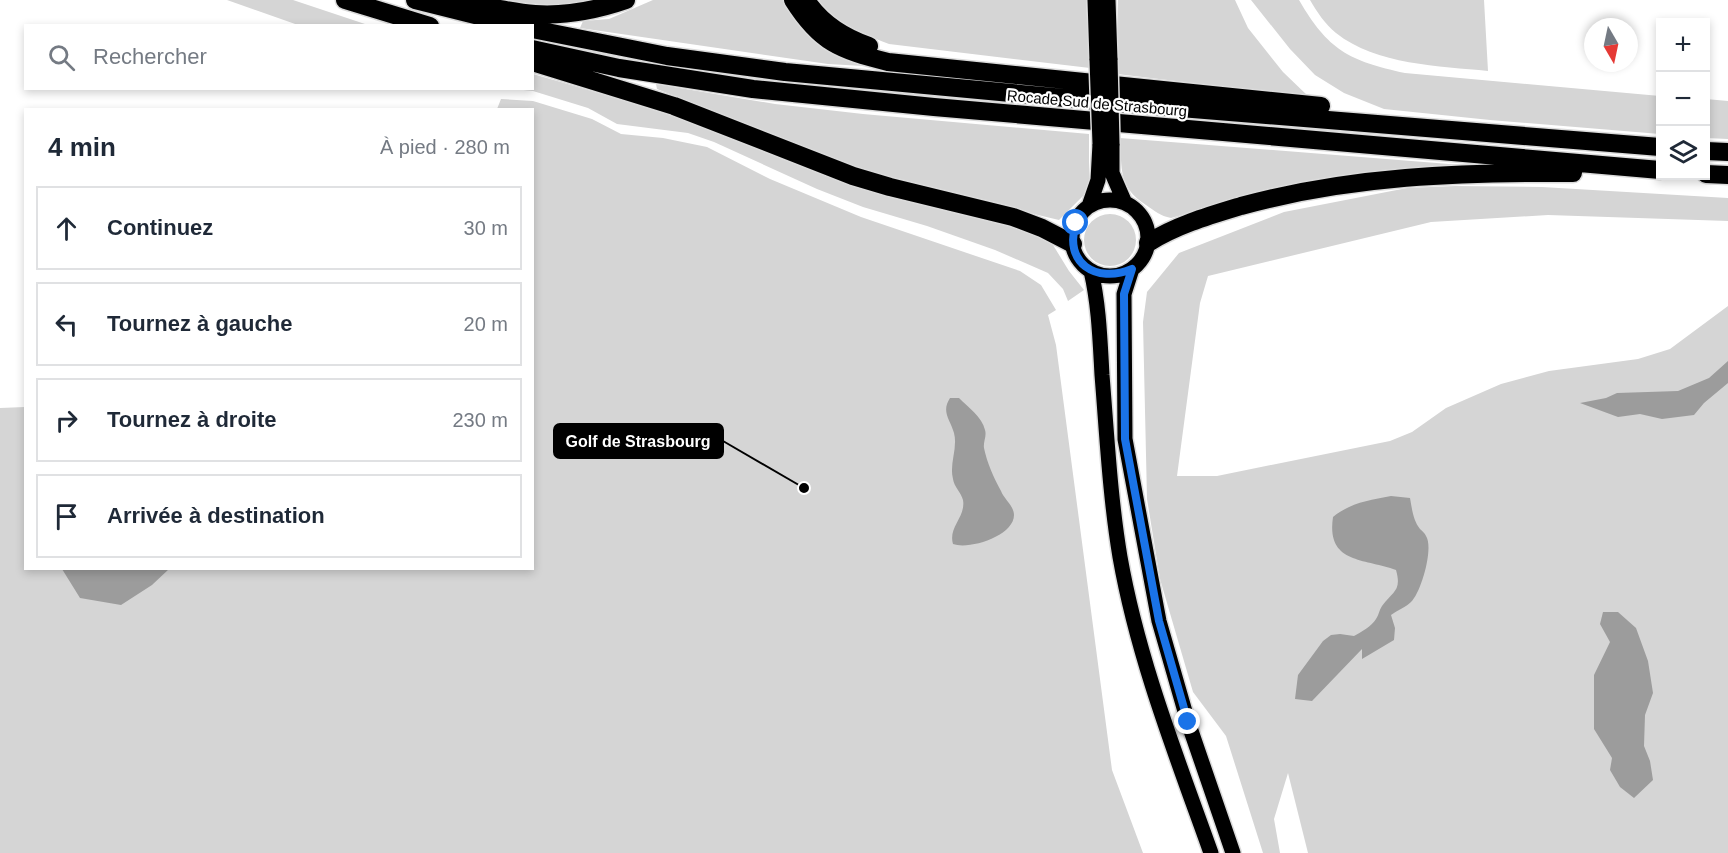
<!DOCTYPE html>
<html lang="fr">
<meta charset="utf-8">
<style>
body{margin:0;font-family:Helvetica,sans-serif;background:#f6f6f7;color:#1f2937}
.controls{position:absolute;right:18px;top:18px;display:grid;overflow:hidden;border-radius:0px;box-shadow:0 3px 9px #0003}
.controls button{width:54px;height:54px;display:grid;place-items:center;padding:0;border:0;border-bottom:2px solid #e0e1e3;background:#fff;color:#1f2937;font:30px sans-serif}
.compass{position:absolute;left:1584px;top:18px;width:54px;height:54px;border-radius:50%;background:#fff;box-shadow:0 3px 9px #0003;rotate:171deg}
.stop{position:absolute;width:18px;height:18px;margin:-14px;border:4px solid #1a73e8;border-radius:50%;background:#fff}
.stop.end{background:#1a73e8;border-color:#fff;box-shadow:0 2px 6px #0008}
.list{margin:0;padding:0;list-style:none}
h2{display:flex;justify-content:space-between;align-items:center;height:78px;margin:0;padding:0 24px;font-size:26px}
h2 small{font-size:20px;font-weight:400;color:#747a83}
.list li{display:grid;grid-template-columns:39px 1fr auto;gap:18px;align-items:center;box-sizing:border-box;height:84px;margin:0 12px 12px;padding:0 12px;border:2px solid #e0e1e3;border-radius:0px}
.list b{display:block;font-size:22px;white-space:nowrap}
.list em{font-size:20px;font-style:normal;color:#747a83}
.icon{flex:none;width:33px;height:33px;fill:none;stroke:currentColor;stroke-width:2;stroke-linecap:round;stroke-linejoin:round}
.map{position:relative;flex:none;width:1728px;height:853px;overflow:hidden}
.search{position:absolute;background:#fff;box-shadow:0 3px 9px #0003;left:24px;top:24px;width:510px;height:66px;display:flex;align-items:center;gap:15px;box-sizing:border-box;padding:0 21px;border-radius:0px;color:#747a83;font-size:22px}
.panel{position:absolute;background:#fff;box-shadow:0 3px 9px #0003;left:24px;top:108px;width:510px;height:462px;border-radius:0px}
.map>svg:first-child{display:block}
.green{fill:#d5d5d5}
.water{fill:#9c9c9c}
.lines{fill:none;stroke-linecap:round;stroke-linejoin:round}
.primary-casing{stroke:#dbdbdb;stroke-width:18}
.highway-casing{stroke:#dbdbdb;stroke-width:21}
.primary{stroke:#000;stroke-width:15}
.highway{stroke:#000;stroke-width:18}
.primary-bridge-casing{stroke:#dbdbdb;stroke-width:18;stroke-linecap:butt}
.primary-bridge{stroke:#000;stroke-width:15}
.route{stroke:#1a73e8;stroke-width:8}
.labels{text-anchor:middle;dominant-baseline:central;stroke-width:4.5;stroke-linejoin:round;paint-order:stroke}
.street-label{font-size:15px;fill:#000;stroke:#fff}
.leader{fill:none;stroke:#000;stroke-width:2}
.callout-dot{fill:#000;stroke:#fff;stroke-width:2}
.callout{fill:#000;stroke:#000;stroke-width:2}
.callout-label{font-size:16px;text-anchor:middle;font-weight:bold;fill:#fff}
</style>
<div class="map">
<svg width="1728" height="853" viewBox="0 0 1728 853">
<rect width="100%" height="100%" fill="#fff"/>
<path class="green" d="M227,0H293L368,25H298Z
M505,0H598C564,6 539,6 505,0Z
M653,0H783C808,38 821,50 863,66L828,64L580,28L583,21L609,19Z
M819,0H1086L1090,68L889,44L850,29L822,7Z
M1118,0H1235L1248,28L1283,72L1309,97L1117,74Z
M1251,0H1299C1328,50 1349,61 1405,73L1660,96V134L1490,120L1384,109L1344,93L1315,75L1290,49Z
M1310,0H1484L1488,71C1440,66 1376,65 1336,33C1325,24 1317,12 1310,0Z
M533,74L675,115L1041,236L1053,245L1069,271L1084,290L1068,301L1063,289L1048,273L995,250L927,226L863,207L817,189L714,142L688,133L617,124L588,108L533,91L514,89L532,88Z
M656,84L775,104L863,114L1089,134V190L1059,220L889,179L815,153L657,89Z
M501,99L533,101L592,119L621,134L663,138L707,147L770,179L861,217L1020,271L1041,285L1056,310L1048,315L1056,345L1112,770L1143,853H0V408L25,407L26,568H532V110L497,109Z
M1706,99L1728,101V139L1706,138Z
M1120,138L1474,166L1256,195L1171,218C1160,216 1155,211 1146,205C1118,187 1122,169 1120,138Z
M1455,186L1542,187L1728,198V221L1548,215L1431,222L1208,276L1200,303L1177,476H1217L1390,441L1412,432L1446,408L1501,384L1549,371L1638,359L1670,349L1728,306V853H1308L1288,773L1274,819L1280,853H1263L1226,736L1193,692L1160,579L1147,499L1143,322L1147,292L1179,253L1284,212L1407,188Z
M1084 240a26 26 0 1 1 52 0a26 26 0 1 1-52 0Z"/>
<path class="water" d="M1728,361V383L1704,403L1694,415L1662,419L1640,414L1618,417L1580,403L1606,398L1617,393L1678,391L1709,378Z
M950,398H959C968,407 982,417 985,430C987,436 983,442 984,448C987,463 994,478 1001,491C1004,499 1014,506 1014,515C1014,536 969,550 953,544C948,527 966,517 963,500C961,492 954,487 953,479C949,464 958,448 954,433C950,419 941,412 950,398Z
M1391,496L1410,498C1412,509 1413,520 1420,529C1422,531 1425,533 1426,536C1434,548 1421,593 1411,602C1406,607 1398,610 1391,615L1395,628L1394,640L1362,659V649L1312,701L1295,699L1298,675L1323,641L1331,635L1340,634L1354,636C1361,632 1372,626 1376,619C1379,615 1379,610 1382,606C1393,591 1402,591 1396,570C1364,558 1326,564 1333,517C1350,503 1369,500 1391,496Z
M62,569V568L169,569L152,585L121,605L80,598Z
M1603,612H1618L1636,628L1648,661L1653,693L1645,715L1644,746L1650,761L1653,780L1634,798L1620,787L1610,770L1612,758L1594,729V675L1610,642L1600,624Z"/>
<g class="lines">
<defs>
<path id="primary" d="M1095,0L1097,60
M1108,0L1110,60
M1112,144V173L1125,203
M1072 238a38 38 0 1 1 76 0a38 38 0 1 1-76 0Z
M1089,206L1098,180L1100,144
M1132,269L1124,294L1125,439L1159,621L1188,722L1233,853
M1091,271C1099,305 1100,340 1102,375C1107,436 1110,497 1120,557C1138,659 1176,755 1211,853"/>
<path id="highway" d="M345,0L430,26
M415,0L519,26
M451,0C479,4 507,12 535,14C566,16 597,10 626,0
M793,0C820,43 840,50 888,62L1321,106
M806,0C821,23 843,37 869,46
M532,29L667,56L785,72L1119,103L1660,147
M532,49L619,68L753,89L934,107L1660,170
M532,62L674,106L853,176L890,187L1013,217L1042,228L1073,244
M1706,151L1728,152
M1706,174L1728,175
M1148,243C1177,225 1208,216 1241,206C1350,176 1461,172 1573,173"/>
</defs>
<use href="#primary" class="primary-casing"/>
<use href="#highway" class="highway-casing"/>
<use href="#primary" class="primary"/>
<use href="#highway" class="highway"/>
<defs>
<path id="primary-bridge" d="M1097,60L1100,144
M1110,60L1112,144"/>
</defs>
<use href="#primary-bridge" class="primary-bridge-casing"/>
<use href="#primary-bridge" class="primary-bridge"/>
</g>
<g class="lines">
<path class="route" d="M1076,223C1063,263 1096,284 1132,269L1124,294L1125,439L1159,621L1188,722"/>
</g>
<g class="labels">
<g class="street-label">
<text transform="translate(1097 103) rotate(5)">Rocade Sud de Strasbourg</text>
</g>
</g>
<path class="leader" d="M804 488L723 441"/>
<circle class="callout-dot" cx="804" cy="488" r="6"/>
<rect class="callout" x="554" y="424" width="169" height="34" rx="6"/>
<g class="callout-label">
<text x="638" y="447">Golf de Strasbourg</text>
</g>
</svg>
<div class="controls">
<button>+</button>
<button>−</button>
<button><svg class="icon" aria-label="layers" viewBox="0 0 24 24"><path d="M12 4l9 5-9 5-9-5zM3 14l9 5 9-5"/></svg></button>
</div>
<svg class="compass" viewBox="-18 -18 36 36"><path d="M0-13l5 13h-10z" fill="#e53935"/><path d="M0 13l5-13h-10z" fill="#747a83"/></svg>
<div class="stop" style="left:1076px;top:223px"></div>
<div class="stop end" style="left:1188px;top:722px"></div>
<div class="search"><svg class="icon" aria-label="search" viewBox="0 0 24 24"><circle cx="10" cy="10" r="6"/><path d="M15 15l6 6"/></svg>Rechercher</div>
<section class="panel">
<h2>4 min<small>À pied · 280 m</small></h2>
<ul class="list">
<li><svg class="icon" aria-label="ahead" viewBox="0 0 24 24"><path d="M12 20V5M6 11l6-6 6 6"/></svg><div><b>Continuez</b></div><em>30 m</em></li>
<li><svg class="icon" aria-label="left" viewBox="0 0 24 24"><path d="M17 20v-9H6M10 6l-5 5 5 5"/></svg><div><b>Tournez à gauche</b></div><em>20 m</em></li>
<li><svg class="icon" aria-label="right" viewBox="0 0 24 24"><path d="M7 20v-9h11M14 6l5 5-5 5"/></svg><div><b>Tournez à droite</b></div><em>230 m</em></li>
<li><svg class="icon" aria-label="arrive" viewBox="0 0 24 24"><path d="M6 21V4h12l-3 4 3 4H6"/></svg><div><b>Arrivée à destination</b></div></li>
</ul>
</section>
</div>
